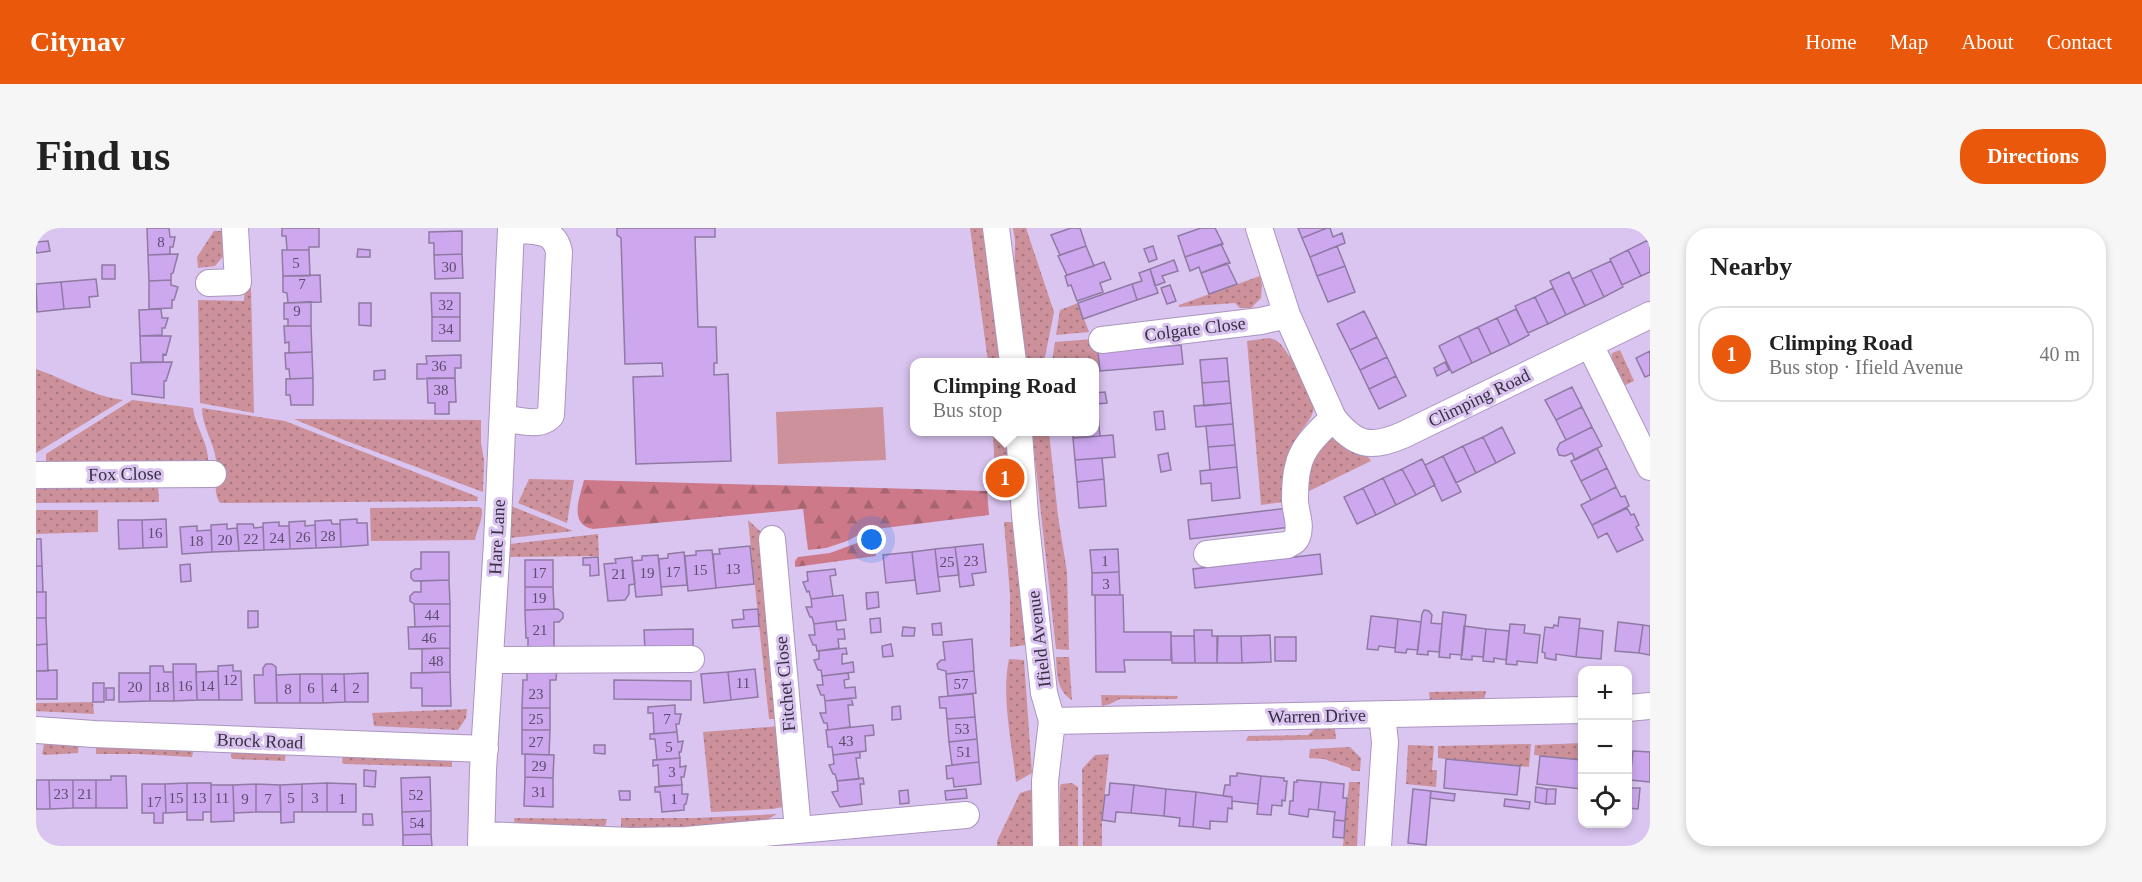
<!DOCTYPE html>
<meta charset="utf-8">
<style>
body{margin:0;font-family:"Times New Roman",serif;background:#f6f6f6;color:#222}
.controls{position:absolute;right:18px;bottom:18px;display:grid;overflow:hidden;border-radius:12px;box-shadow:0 3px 9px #0003}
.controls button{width:54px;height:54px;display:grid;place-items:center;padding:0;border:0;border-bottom:2px solid #e0e0e0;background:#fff;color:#222;font:30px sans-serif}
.you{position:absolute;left:836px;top:312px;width:21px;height:21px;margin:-15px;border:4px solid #fff;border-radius:50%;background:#1a73e8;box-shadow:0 0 0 9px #1a73e833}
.badge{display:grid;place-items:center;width:39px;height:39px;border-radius:50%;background:#ea580c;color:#fff;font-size:20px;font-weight:700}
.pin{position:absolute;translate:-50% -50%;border:3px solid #fff;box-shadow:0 2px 6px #0006}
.popup{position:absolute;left:874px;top:130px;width:189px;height:78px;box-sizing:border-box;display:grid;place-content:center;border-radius:12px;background:#fff;filter:drop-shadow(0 2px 4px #0005);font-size:20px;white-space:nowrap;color:#767676}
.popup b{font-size:22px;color:#222}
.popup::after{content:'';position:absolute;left:50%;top:100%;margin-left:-12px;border:12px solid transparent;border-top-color:#fff}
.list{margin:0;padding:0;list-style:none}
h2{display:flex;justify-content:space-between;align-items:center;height:78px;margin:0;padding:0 24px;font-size:26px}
h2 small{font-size:20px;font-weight:400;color:#767676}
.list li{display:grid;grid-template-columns:39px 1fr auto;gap:18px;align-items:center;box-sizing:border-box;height:96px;margin:0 12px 12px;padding:0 12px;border:2px solid #e0e0e0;border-radius:24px}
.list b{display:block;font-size:22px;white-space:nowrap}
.list p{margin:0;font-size:20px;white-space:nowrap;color:#767676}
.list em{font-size:20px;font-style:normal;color:#767676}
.icon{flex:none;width:33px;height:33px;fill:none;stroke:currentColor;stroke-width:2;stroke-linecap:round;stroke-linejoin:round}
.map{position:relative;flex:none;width:1614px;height:618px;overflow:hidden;border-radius:24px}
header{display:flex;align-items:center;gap:36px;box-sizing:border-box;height:84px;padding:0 30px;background:#ea580c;color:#fff}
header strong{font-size:28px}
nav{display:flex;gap:33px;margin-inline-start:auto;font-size:21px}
.intro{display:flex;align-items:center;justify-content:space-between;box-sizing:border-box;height:144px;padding:0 36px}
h1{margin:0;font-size:42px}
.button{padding:15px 27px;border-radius:24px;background:#ea580c;color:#fff;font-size:21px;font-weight:700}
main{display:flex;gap:36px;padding:0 36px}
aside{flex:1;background:#fff;border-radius:24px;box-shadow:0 3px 9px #0003}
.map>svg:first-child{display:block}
.grass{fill:url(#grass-dots)}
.forest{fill:url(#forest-firs)}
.pitch{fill:#cc919b}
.building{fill:#cda8ef;stroke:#8f7aa3;stroke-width:1.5}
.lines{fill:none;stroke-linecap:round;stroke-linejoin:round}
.minor-casing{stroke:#ab95bf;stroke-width:28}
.minor{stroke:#fff;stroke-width:26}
.labels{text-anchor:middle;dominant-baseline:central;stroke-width:6;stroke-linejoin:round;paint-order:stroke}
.number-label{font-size:15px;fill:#5d4d6c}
.street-label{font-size:18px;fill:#382f40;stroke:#dac4f0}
</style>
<header>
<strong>Citynav</strong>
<nav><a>Home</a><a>Map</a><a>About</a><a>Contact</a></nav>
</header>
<div class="intro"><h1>Find us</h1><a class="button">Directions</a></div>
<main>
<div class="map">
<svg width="1614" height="618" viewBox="0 0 1614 618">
<defs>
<pattern id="grass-dots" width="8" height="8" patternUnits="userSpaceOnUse" patternTransform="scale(1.5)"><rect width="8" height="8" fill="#cc919b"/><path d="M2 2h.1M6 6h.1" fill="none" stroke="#a77780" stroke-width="1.8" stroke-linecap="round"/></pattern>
<pattern id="forest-firs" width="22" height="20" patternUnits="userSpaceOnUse" patternTransform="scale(1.5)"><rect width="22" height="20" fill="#cd7989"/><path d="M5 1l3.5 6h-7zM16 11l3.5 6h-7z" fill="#a76471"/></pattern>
</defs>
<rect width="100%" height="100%" fill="#dac4f0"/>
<path class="grass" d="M934,0H948L965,134H952Z
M977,0H990L1018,84L1008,134H988L978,65L979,12Z
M178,3H191L189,26L179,38L162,40L161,29Z
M1224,48L1226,57L1225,70L1215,80H1204L1199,75L1143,79V77Z
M209,59L215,60L218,185L164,175L162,72L208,73Z
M1042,75L1053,104L1020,107L1024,82Z
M1233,110C1244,112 1247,119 1253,128L1259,126L1278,174C1279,192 1266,197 1260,212C1253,230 1251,255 1247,274L1225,277L1211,113Z
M1058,111L1062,124L1064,140H1059V134H1016L1019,114Z
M1584,122L1598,153L1585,159L1575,133L1576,125Z
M0,141C29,151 56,168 87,172L0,225Z
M96,172L157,180C159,199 174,217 172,236L10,240V226Z
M166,180L249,193L442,269L441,273L184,275C176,264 182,245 180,232C178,214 166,199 166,180Z
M258,191L445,192V215L448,232L447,264L308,212Z
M957,204H972L975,245L959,246Z
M996,204H1013L1022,288L1031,344L1033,422L1020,421Z
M1296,210L1330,226L1335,233L1267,266C1272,246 1275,221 1296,210Z
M493,251L538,252L531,295L482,275Z
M122,255L123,274L0,275V258Z
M475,278L537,303L474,310Z
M443,279L446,281C447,292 441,301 439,312L335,313L334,280Z
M0,282H62V304L0,306Z
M712,292L725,304L744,491H733Z
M968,294H980L990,417L974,419V366Z
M562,306L563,328L473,329L474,316Z
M1020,429H1033L1036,472C1020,462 1021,445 1020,429Z
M973,431L988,432L996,545L980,554C976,516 965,468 973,431Z
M1450,463L1448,473L1394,474L1393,464Z
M1065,467L1142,468L1141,471H1084L1074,476L1066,478Z
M57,474L58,486L0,483V475Z
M431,481L430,490L422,502L338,498L336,485Z
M744,498L751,578L737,581L675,584L667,504Z
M1280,500L1299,501L1300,511L1210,513L1212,508L1272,507Z
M9,512L43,513L42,525L9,527L6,526Z
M60,515L158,519L156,529L101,526H60Z
M1546,515V532L1498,527L1499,517Z
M1495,516L1493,539L1402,530V518Z
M1372,517L1398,518L1396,542H1401L1400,559L1370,556Z
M1314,519L1325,530L1324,543H1316L1314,540L1288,531L1273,530L1274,521Z
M195,520L250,523L249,533L197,531L195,529Z
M307,525L416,529V539L309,536L306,535Z
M1073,526L1066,592V618H1047L1046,541L1059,527Z
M1313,554H1324L1321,618H1307Z
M1036,555L1042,559V618H1023L1024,559L1025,556Z
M997,561L998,618H961V613L984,565Z
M741,586L724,596L585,604V590H659Z
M478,590L571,591L568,603L479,599Z"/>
<path class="forest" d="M548,252L951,263L953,287L832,302L811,313L790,320L772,322L767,281L557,301C532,296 544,269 548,252Z
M837,309L840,328L759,339V333L762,329L794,325Z"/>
<path class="pitch" d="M847,179L850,232L742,236L740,184Z"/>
<path class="building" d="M111,0H133L134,9H139L137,19H134V26L112,27Z
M246,0H283V19H273V22H251L250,8H246Z
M581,0H679V9H659L662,99H680L681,135H678V147L692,146L695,233L600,236L597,149L627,148L626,135L589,136L585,10L581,7Z
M1035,0H1044L1050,18L1024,27L1015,7Z
M1165,0H1179L1187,16L1149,29L1142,8Z
M1262,0H1291L1266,10Z
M1291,0H1294L1297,9L1306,5L1309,15L1274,29L1266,10Z
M426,3V26L398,27V15H393V4Z
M1612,12L1614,17V44L1605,48L1592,22Z
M12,13L14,23L0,25V14Z
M1185,16L1194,35L1165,45L1163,39L1154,43L1149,29Z
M1050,18L1058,38L1031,47L1022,28Z
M1117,18L1121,31L1113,34L1108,21Z
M1301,18L1309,38L1281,48L1274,29Z
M322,21L334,22V29H321Z
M246,22H273L274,48H247Z
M1592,22L1605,48L1586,57L1574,31Z
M142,26L137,45L135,46V52L113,53L112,27Z
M426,26L427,50L399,51L398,27Z
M1138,32L1142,43L1126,48L1129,54L1119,58L1114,41Z
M1575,33L1587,59L1568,69L1555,42Z
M1068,34L1075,51L1064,55L1067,64L1041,73L1035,57L1032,58L1029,48Z
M1191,35L1201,56L1173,66L1165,45Z
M66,37H79V51H66Z
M1309,38L1319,64L1292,74L1281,48Z
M1114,41L1122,65L1101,72L1096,56L1106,53L1103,45Z
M1555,42L1568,69L1549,78L1536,51Z
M1533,44L1549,78L1530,87L1514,53Z
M284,47L285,74L252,75L251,65L247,64V48Z
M60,51L62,68L53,69L54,79L28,81L25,54Z
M135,52V57L142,59L138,72H136V80L113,81V53Z
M25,54L28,81L1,84L0,56Z
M1096,56L1101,72L1047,91L1042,75Z
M1134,57L1140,73L1131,76L1125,60Z
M1517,60L1530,87L1512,96L1499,69Z
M395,65H424V89H396Z
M1499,69L1512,96L1492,105L1479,78Z
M275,74V98H252V91H248V75Z
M323,75H335V98L323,97Z
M125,81L126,90H132L129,100H126V107L104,108L103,82Z
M1480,81L1493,107L1474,117L1461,90Z
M1328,83L1341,109L1314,122L1301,96Z
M396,89H424V113H396Z
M1461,90L1474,117L1455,126L1442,99Z
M248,98H275L276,124L253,125V114L249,115Z
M1442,99L1455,126L1436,135L1423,108Z
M104,108H135L130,127L127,126V134H105Z
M1423,108L1436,135L1416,145L1403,118Z
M1341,109L1351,129L1324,142L1314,122Z
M1145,117L1147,136L1064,143L1062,124Z
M1614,123V147L1609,149L1600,130Z
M276,124L277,150L254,151L253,141H250L249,125Z
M425,127V140H419V150L381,151V136H391L390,128Z
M1351,129L1360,148L1333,161L1324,142Z
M1191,130L1193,153L1166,155L1164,132Z
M136,134L130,153H128V170L96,166L95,135Z
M1409,134L1413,142L1401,148L1398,140Z
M349,142V151L338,152V143Z
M1360,148L1370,168L1343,181L1333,161Z
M277,150V177H255L254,167H250V151Z
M391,150H419L420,174H413V186H399V175H392Z
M1193,153L1195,175L1168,178L1166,155Z
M1536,159L1546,179L1520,192L1509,172Z
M1069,164L1071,175L1061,176L1062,187L1059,188V165Z
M1195,175L1197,196L1160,199L1158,178Z
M1546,179L1556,199L1530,212L1520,192Z
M1127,183L1129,201L1120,202L1118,184Z
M1062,187L1064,208L1037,210V204H1059V188Z
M1197,196L1199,217L1172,219L1170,198Z
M1466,199L1479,225L1460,235L1447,209Z
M1556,199L1566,218L1539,232L1536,225L1529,228L1523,227L1521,221L1524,215Z
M1077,207L1079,229L1039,232L1037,210Z
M1447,209L1460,235L1440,245L1427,218Z
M1199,217L1201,239L1174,242L1172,219Z
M1427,218L1440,245L1420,255L1407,228Z
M1561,220L1571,240L1545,253L1535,233Z
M1132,225L1135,242L1125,244L1122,227Z
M1407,228L1425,264L1406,273L1389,237Z
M1066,230L1068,251L1041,254L1039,232Z
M1386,231L1399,257L1380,267L1366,241Z
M1201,239L1204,270L1176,273L1175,255L1165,256L1164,243Z
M1571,240L1580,259L1555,272L1545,253Z
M1366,241L1380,267L1360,277L1347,250Z
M1347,250L1360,277L1340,287L1327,260Z
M1068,251L1070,278L1043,280L1041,254Z
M1580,259L1585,269L1589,268L1593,278L1556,297L1545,277Z
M1327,260L1340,287L1321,296L1308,269Z
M1252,280L1254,299L1154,311L1152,292Z
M1591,280L1595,287L1598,286L1603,297L1600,299L1607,312L1581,324L1571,305L1562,310L1556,297Z
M130,291L131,319L107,320L106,292Z
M321,291V295H331L332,317L305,319L304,292Z
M82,292H106L107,320L83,321Z
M295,292L296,296H304L305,319L280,320L279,293Z
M269,293V298L279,297L280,320L254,321L253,294Z
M243,294V298H253L254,321L228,322L227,295Z
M191,296V301L201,300L203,323L176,324L175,297Z
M201,296H217L218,300L227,299L228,322L203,323Z
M161,298V303L175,302L176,324L146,326L144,299Z
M0,311H5L6,338H0Z
M947,316L950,344L936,346L938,357L924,359L919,319Z
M714,318L718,356L680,360L677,326H684L683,321Z
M919,319L923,347L902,349L899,321Z
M899,321L904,363L881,366L876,324Z
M1082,321L1083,344L1056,345L1054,322Z
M676,322L680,360L652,363L649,328L660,327V323Z
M385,324H413V352L378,353L375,350V344L379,341H385Z
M648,324L651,357L625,359L623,331L632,330V326Z
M876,324L879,352L850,355L847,327Z
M1284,326L1286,346L1159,360L1157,341Z
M622,327L626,367L600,369L596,333L606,332V328Z
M562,329L563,347L554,348V337H547V330Z
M596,329L599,356L593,357V366L589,372L572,373L568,336L580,335L579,331Z
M489,332H517V359H489Z
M154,336L155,353L145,354L144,337Z
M0,338H6L7,364H0Z
M799,341L800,347L794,348L797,368L775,371L773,363L771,364L767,354L772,353L771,344Z
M1083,344L1084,367H1056V345Z
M413,352L414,376H378L374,373V368L378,364H385V353Z
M489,359H517L518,381L489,382Z
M0,364H10V390H0Z
M842,364L843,379L831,381L830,365Z
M807,367L810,392L778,396L776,389H774L770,379H776L775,371Z
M1059,367H1087L1088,404H1135V432H1088L1089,444H1060Z
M378,376H414V398L379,399Z
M522,381L527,385V390L523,394H518V419L492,420V410H490L489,382Z
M722,381L723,398L697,400L696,392L708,391L707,382Z
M1388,382L1393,383L1396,387L1395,395L1406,396L1403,424L1392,423V427L1381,426L1386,386Z
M212,383H222V399L212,400Z
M1407,384L1430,387L1426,427L1414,426V430L1403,429Z
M1335,388L1362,391L1359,420L1343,418L1342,422L1331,421Z
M1523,389L1544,391L1540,429L1520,426V432L1509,430V425L1506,424L1509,399L1517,400L1518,397L1522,398Z
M0,390H10L11,416L0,417Z
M844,390L845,404L835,405L834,391Z
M1362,391L1385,394L1382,422L1371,421L1370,425L1359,424Z
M800,393L801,402L808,401L809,411H802L803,420L781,423L780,417H777L773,407H779L778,396Z
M1582,394L1607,397L1603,425L1579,423Z
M905,395L906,407H897L896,396Z
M1474,396L1489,397L1488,405L1504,407L1501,435L1481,433V437L1470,436Z
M1607,397L1614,398V427L1603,425Z
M414,398V420L373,421L372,399Z
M1428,398L1450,401L1447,429L1436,428V432L1425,431Z
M867,399L879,400L878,408H866Z
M1543,400L1567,403L1565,431L1540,429Z
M657,401V421L609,422L608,402Z
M1450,401L1473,403L1470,432L1458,430V434L1447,433Z
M1158,402H1176V408H1181V435H1159Z
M1234,407L1235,434L1206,435L1205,408Z
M1135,408H1158L1159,435H1136Z
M1182,408H1205L1206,435H1181Z
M1239,409H1260V433H1239Z
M936,411L938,443L910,446V443L902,441L901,436L905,432H909L907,414Z
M11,416L12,443H0V417Z
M855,416L857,428L847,429L846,418Z
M414,420V444L386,445V421Z
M810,420L811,426H806V436L817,434L818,444L786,448L785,442H782L778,432L783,431V423Z
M137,436H160L161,472L138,473Z
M230,436H236L240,439L241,475H219L218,447H227V440Z
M197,437V443H205L206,472H183L182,438Z
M114,438H127L128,444H137L138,473H114Z
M491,439H521L520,452H514V480H486L487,452H491Z
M719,441L722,469L695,472L692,444Z
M21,442V471H0V443Z
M182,443L183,472H161L160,444Z
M938,443L940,465L912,468L910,446Z
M414,444L415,478H386V460H375V445Z
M692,444L695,472L668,475L665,446Z
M83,445H114V473L83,474Z
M332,445V474H309L308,446Z
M812,445L813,451L808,452L809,460L819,459L820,470L789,473L788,467H785L781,457H787L786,448Z
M264,446H286L287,475H264Z
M264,446V475H241L240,447Z
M286,446H308L309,474L287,475Z
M578,452L655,453V472L578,471Z
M57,455H68V474H57Z
M70,460H78V472H70Z
M937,466L939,489L911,491L910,480H904L903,469Z
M815,470L817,477H812L814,499L792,502L791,495H788L784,485H790L789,473Z
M639,477V486H645L643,496H640L641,504L618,506L617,485H612V479Z
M864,478L865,491L856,492V479Z
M486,480H514V502H486Z
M939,489L941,511L913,514L911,491Z
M837,497L838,507L829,508L830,523L797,527L796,519H792L790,502Z
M486,502H514L513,527L486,526Z
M641,504L642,514L647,513L645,524H643L644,530L621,532L619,511H614V506Z
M941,511L943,534L916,537L913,514Z
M558,517H569V526L558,525Z
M1597,523L1614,524V554L1594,552Z
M824,524V530H820L823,551L801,553L799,546H797L793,537L798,536L797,527Z
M489,526L518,527L517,550L489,549Z
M1504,528L1546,532V561L1501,556Z
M644,530V539L650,538L648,549H645L646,557L623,558L622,537L617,538V532Z
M1410,531L1484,538L1481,567L1408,560Z
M943,534L945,556L918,559L917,550L911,551L910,538Z
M328,542L340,543L339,559L328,558Z
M1201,545L1225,548L1222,576L1196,573V569L1187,568L1189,557H1194V548H1201Z
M75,548H90L91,580H60V552H75Z
M1225,548L1248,550V553H1251L1249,573L1246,572V578L1236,577L1235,587L1221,586Z
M394,549L395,583L366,584L365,550Z
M489,549L517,550V579L488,578Z
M827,550L828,556H824L826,576L804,579L796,564L802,563L801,553Z
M0,552H13L14,581H0Z
M13,552H37V580L14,581Z
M37,552H60V580H37Z
M1261,552L1285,554L1282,582L1273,581L1272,589L1253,586L1254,573H1257L1258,554H1261Z
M1285,554L1308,556L1307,570H1311L1309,593L1298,592L1299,584L1282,582Z
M151,555H175V584H167V592H151Z
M151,555V584L130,585L129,556Z
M291,555V584H266V556Z
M291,555L320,556V584H291Z
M1074,555L1098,557L1095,585L1080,584L1079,594L1066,592L1069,567H1073Z
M106,556H129L130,585H127V595H118V585H106Z
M220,556L244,557L245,584H220Z
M220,556V584L198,585L197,557Z
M266,556V584H258V594L245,595L244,557Z
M175,557H197L198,593L175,594Z
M646,557V566H652L650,576L648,577V582L626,584L624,564H619V559Z
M1098,557L1130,561L1128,588L1095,585Z
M1500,559L1511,561L1510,576L1499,574Z
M1593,560H1604L1602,581L1592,580Z
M930,561L931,570L910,572L909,563Z
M1130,561L1160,564L1157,599L1143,598L1144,590L1128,588Z
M1377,561L1395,563L1390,617L1372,615Z
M1511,561H1520L1519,576H1510Z
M872,562L873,575L864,576L863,563Z
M583,563H594V572H584Z
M1395,563L1419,566L1418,573L1394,570Z
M1160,564L1196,569V581L1192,580L1191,594L1174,593V601L1157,599Z
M1469,571L1494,574L1493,581L1468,578Z
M395,583V606L367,607L366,584Z
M327,586H336L337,597H327Z
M1298,592L1309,593L1308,610L1297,609Z
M395,606L396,618H367V607Z"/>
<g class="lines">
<defs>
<path id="minor" d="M960,0L977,134
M1223,0L1251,87L1297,190C1319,218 1335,221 1367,207L1614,87
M173,55L202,54L199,0
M1066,112L1225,93L1251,87
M1554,117L1614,239
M467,190C481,192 505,200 515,187L523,24C519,0 497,3 475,2
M983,204L989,287L1008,465L1016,493L1009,553L1010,618
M0,247L177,246
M736,311L762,602
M1171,326L1251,317C1255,315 1259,314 1261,309C1266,297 1259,283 1259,272C1259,261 1259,249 1262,239C1266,218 1283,204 1297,190
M454,432L655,431
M1592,480L1614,478
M1016,493L1546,482
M0,502L58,506L449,521
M446,607L595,613L650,612L930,587
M445,618L447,542L461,315L475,0
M1342,618L1349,514L1346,487"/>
</defs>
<use href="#minor" class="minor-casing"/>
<use href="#minor" class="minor"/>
</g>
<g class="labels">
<g class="number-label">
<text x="125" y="14">8</text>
<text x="260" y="35">5</text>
<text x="413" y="39">30</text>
<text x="266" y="56">7</text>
<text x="410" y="77">32</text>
<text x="261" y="83">9</text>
<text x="410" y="101">34</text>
<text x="403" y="138">36</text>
<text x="405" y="162">38</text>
<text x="119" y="305">16</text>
<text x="292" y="308">28</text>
<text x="267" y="309">26</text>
<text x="241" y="310">24</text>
<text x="215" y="311">22</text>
<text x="189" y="312">20</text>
<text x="160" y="313">18</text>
<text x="935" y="333">23</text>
<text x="1069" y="333">1</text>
<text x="911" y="334">25</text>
<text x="697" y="341">13</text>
<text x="664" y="342">15</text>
<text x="637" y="344">17</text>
<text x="503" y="345">17</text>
<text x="611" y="345">19</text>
<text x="583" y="346">21</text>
<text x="1070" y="356">3</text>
<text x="503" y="370">19</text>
<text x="396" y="387">44</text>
<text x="504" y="402">21</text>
<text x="393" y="410">46</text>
<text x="400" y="433">48</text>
<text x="194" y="452">12</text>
<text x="707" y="455">11</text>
<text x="925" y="456">57</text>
<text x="149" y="458">16</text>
<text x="171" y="458">14</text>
<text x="99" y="459">20</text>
<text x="126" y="459">18</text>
<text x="275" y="460">6</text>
<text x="298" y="460">4</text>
<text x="320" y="460">2</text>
<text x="252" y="461">8</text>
<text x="500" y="466">23</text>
<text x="500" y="491">25</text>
<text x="631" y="491">7</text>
<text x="926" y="501">53</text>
<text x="810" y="513">43</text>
<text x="500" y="514">27</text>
<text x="633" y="519">5</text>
<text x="928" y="524">51</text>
<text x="503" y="538">29</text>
<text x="636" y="544">3</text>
<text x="503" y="564">31</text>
<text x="25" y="566">23</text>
<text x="49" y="566">21</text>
<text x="380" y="567">52</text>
<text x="140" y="570">15</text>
<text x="163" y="570">13</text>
<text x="186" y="570">11</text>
<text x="255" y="570">5</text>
<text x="279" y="570">3</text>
<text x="209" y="571">9</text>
<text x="232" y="571">7</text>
<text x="306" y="571">1</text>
<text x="638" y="571">1</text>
<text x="118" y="574">17</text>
<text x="381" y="595">54</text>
</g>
<g class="street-label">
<text transform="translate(1159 101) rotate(-7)">Colgate Close</text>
<text transform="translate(1443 170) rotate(-26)">Climping Road</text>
<text transform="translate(89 246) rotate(-1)">Fox Close</text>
<text transform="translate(461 309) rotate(-87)">Hare Lane</text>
<text transform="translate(1003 411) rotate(-97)">Ifield Avenue</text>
<text transform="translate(749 456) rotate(-95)">Fitchet Close</text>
<text transform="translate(1281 488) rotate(-1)">Warren Drive</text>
<text transform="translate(224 513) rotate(2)">Brock Road</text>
</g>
</g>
</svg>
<div class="controls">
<button>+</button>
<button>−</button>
<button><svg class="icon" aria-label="locate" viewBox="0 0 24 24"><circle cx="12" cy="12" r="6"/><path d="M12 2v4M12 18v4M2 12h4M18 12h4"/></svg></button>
</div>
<div class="you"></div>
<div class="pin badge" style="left:969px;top:250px">1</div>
<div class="popup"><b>Climping Road</b>Bus stop</div>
</div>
<aside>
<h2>Nearby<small></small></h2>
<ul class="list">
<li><span class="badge">1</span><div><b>Climping Road</b><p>Bus stop · Ifield Avenue</p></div><em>40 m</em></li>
</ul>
</aside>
</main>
